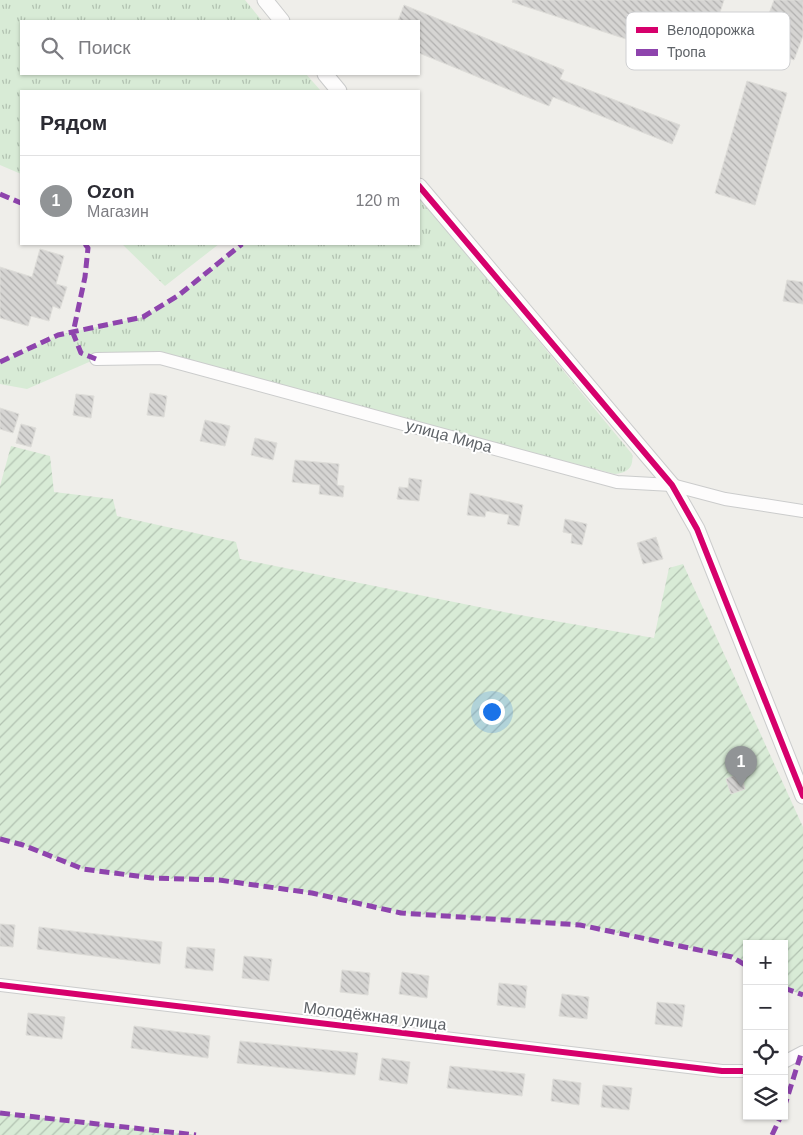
<!DOCTYPE html>
<html lang="ru">
<meta charset="utf-8">
<style>
body{margin:0;font-family:Arial,sans-serif;background:#f2f2f3;color:#2b2b33}
.controls{position:absolute;right:15px;bottom:15px;display:grid;overflow:hidden;border-radius:0px;box-shadow:0 1px 4px #0004}
.controls button{width:45px;height:45px;display:grid;place-items:center;padding:0;border:0;border-bottom:1px solid #e1e1e2;background:#fff;color:#2b2b33;font:25px sans-serif}
.you{position:absolute;left:491px;top:711px;width:18px;height:18px;margin:-12px;border:4px solid #fff;border-radius:50%;background:#1a73e8;box-shadow:0 0 0 8px #1a73e833}
.badge{display:grid;place-items:center;width:32px;height:32px;border-radius:50%;background:#919496;color:#fff;font-size:16px;font-weight:700}
.pin{position:absolute;translate:-50% -41px;filter:drop-shadow(0 1px 2px #0008)}
.pin::after{content:'';position:absolute;top:26px;width:18px;height:15px;background:inherit;clip-path:polygon(0 0,100% 0,50% 100%)}
.list{margin:0;padding:0;list-style:none}
h2{display:flex;justify-content:space-between;align-items:center;height:65px;margin:0;padding:0 20px;font-size:21px}
h2 small{font-size:16px;font-weight:400;color:#7c7c81}
.list li{display:grid;grid-template-columns:32px 1fr auto;gap:15px;align-items:center;box-sizing:border-box;height:90px;padding:0 20px;border-top:1px solid #e1e1e2}
.list b{display:block;font-size:19px;white-space:nowrap}
.list p{margin:0;font-size:16px;white-space:nowrap;color:#7c7c81}
.list em{font-size:16px;font-style:normal;color:#7c7c81}
.icon{flex:none;width:28px;height:28px;fill:none;stroke:currentColor;stroke-width:2;stroke-linecap:round;stroke-linejoin:round}
.map{position:relative;flex:none;width:803px;height:1135px;overflow:hidden}
.search{position:absolute;background:#fff;box-shadow:0 1px 4px #0004;left:20px;top:20px;width:400px;height:55px;display:flex;align-items:center;gap:12px;box-sizing:border-box;padding:0 18px;border-radius:0px;color:#7c7c81;font-size:19px}
.panel{position:absolute;background:#fff;box-shadow:0 1px 4px #0004;left:20px;top:90px;width:400px;height:155px;border-radius:0px}
.map>svg:first-child{display:block}
.grass{fill:url(#grass-tufts)}
.garden{fill:url(#garden-furrows)}
.building{fill:url(#building-back-hatch);stroke:#deddd9}
.lines{fill:none;stroke-linecap:round;stroke-linejoin:round}
.minor-casing{stroke:#cbcccc;stroke-width:14}
.tertiary-casing{stroke:#cbcccc;stroke-width:17}
.minor{stroke:#fdfcfc;stroke-width:12}
.tertiary{stroke:#fdfcfc;stroke-width:15}
.quiet{stroke:#8e44ad;stroke-width:5;stroke-dasharray:10 5;stroke-linecap:butt}
.cycleway-casing{stroke:#fff;stroke-width:9}
.cycleway{stroke:#d6006c;stroke-width:6}
.labels{text-anchor:middle;dominant-baseline:central;stroke-width:4;stroke-linejoin:round;paint-order:stroke}
.street-label{font-size:16px;fill:#5f6368;stroke:#fff}
.key{fill:#fff;stroke:#cfd0d2;stroke-width:1}
.key-label{font-size:14px;fill:#5f6368}
</style>
<div class="map">
<svg width="803" height="1135" viewBox="0 0 803 1135">
<defs>
<pattern id="grass-tufts" width="24" height="20" patternUnits="userSpaceOnUse" patternTransform="scale(1.25)"><rect width="24" height="20" fill="#d8ebd6"/><path d="M3 7l-1-3M5 7V3M7 7l1-3M15 17l-1-3M17 17v-4M19 17l1-3" fill="none" stroke="#b2c2b1"/></pattern>
<pattern id="garden-furrows" width="10" height="10" patternUnits="userSpaceOnUse" patternTransform="scale(1.25)"><rect width="10" height="10" fill="#d8ebd6"/><path d="M-1 1l2-2M0 10L10 0M9 11l2-2" fill="none" stroke="#b2c2b1"/></pattern>
<pattern id="building-back-hatch" width="6" height="6" patternUnits="userSpaceOnUse" patternTransform="scale(1.25)"><rect width="6" height="6" fill="#d6d5d3"/><path d="M-1 5l2 2M0 0l6 6M5-1l2 2" fill="none" stroke="#b1b0af"/></pattern>
</defs>
<rect width="100%" height="100%" fill="#efeeea"/>
<path class="grass" d="M0,0H245L262,21H21V74H306L321,91H21V174L0,165Z
M419,196L632,454C634,467 628,473 615,474L160,358L96,359L27,389L0,384V362L58,335L143,317L179,295L242,244H419Z
M122,244H219L165,286Z"/>
<path class="garden" d="M11,446L50,456L54,492L113,499L117,516L236,542L240,559L514,614L654,638L669,568L683,564L803,827V995L784,988V944H747V966L732,957L580,925L401,913L312,893L219,880L152,878L83,869L23,845L0,839V486Z
M0,1113L187,1134L196,1135H0Z"/>
<path class="building" d="M513,0H724L703,64L512,2Z
M774,0H803V36L794,60L757,46Z
M404,5L564,70L560,79L680,125L672,144L553,97L549,106L419,53V21H398Z
M747,81L787,93L755,205L715,193Z
M40,249L64,256L56,284L67,287L60,309L53,306L49,321L31,316L28,326L0,318V267L32,277Z
M787,280L803,282V304L783,301Z
M150,393L167,396L164,417L147,415Z
M76,394L94,396L91,418L73,415Z
M0,408L19,414L13,433L0,429Z
M205,420L230,426L225,446L200,441Z
M21,424L36,428L31,447L16,443Z
M255,438L277,443L273,460L251,455Z
M295,460L339,464L337,485L344,486L343,497L319,494L320,485L292,482Z
M409,478L422,480L419,501L397,499L399,487L408,488Z
M470,493L523,505L519,526L507,524L509,515L486,511L485,517L467,515Z
M565,519L587,524L582,545L571,543L572,534L563,532Z
M656,537L663,559L643,564L637,543Z
M740,773L745,789L731,794L726,779Z
M0,924L15,925L13,947L0,946Z
M39,927L162,942L160,964L37,949Z
M187,947L215,949L213,971L185,968Z
M244,956L272,959L269,981L242,978Z
M342,970L370,973L368,995L340,992Z
M402,972L429,976L427,998L399,994Z
M499,983L527,986L525,1008L497,1005Z
M562,994L589,997L587,1019L559,1016Z
M657,1002L685,1005L682,1027L655,1024Z
M28,1013L65,1017L62,1039L26,1035Z
M134,1026L210,1036L208,1058L131,1048Z
M240,1041L358,1053L355,1075L237,1063Z
M382,1058L410,1062L407,1084L379,1080Z
M450,1066L525,1074L522,1096L447,1088Z
M553,1079L581,1083L579,1105L551,1101Z
M603,1085L632,1088L629,1110L601,1107Z"/>
<g class="lines">
<defs>
<path id="minor" d="M96,359L160,358L617,482L672,485L725,499L803,511
M0,985L722,1071H747
M784,1062L803,1052"/>
<path id="tertiary" d="M265,0L282,21
M325,74L339,91
M419,186L672,485L697,529L803,796"/>
</defs>
<use href="#minor" class="minor-casing"/>
<use href="#tertiary" class="tertiary-casing"/>
<use href="#minor" class="minor"/>
<use href="#tertiary" class="tertiary"/>
<path class="quiet" d="M0,194L21,203
M85,244L88,248L85,277L73,333L81,353L96,359
M0,362L58,335L143,317L179,295L242,244
M0,839L23,845L83,869L152,878L219,880L312,893L401,913L580,925L732,957L747,966
M784,988L803,995
M784,1108L801,1054
M0,1113L196,1135
M772,1135L781,1116"/>
<defs>
<path id="cycleway" d="M419,186L672,485L697,529L803,796
M0,985L722,1071H747"/>
</defs>
<use href="#cycleway" class="cycleway-casing"/>
<use href="#cycleway" class="cycleway"/>
</g>
<g class="labels">
<g class="street-label">
<text transform="translate(449 436) rotate(15)">улица Мира</text>
<text transform="translate(375 1016) rotate(7)">Молодёжная улица</text>
</g>
</g>
<rect x="626" y="12" width="164" height="58" rx="8" class="key"/>
<rect x="636" y="27" width="22" height="6" fill="#d6006c"/>
<rect x="636" y="49" width="22" height="7" fill="#8e44ad"/>
<g class="key-label">
<text x="667" y="35">Велодорожка</text>
<text x="667" y="57">Тропа</text>
</g>
</svg>
<div class="controls">
<button>+</button>
<button>−</button>
<button><svg class="icon" aria-label="locate" viewBox="0 0 24 24"><circle cx="12" cy="12" r="6"/><path d="M12 2v4M12 18v4M2 12h4M18 12h4"/></svg></button>
<button><svg class="icon" aria-label="layers" viewBox="0 0 24 24"><path d="M12 4l9 5-9 5-9-5zM3 14l9 5 9-5"/></svg></button>
</div>
<div class="you"></div>
<div class="pin badge" style="left:741px;top:787px">1</div>
<div class="search"><svg class="icon" aria-label="search" viewBox="0 0 24 24"><circle cx="10" cy="10" r="6"/><path d="M15 15l6 6"/></svg>Поиск</div>
<section class="panel">
<h2>Рядом<small></small></h2>
<ul class="list">
<li><span class="badge">1</span><div><b>Ozon</b><p>Магазин</p></div><em>120 m</em></li>
</ul>
</section>
</div>
